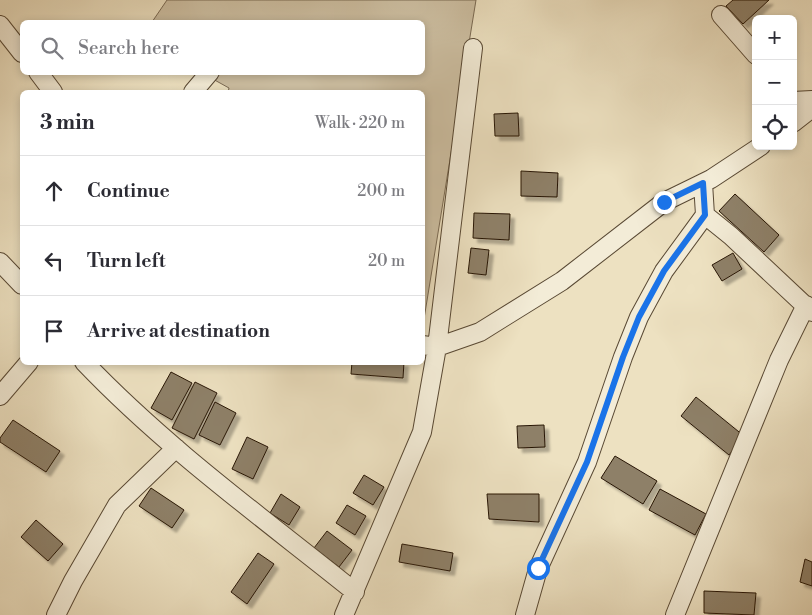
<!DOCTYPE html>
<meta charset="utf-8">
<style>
body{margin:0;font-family:"Libre Bodoni",serif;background:#f7f7f7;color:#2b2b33}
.controls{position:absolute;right:15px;top:15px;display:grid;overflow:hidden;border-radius:8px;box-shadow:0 2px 8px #0003}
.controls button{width:45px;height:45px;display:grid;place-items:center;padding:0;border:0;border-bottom:1px solid #e1e1e2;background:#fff;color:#2b2b33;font:25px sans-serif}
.stop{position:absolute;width:15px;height:15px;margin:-11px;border:4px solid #1a73e8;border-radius:50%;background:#fff}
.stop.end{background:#1a73e8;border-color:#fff;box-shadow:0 1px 5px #0008}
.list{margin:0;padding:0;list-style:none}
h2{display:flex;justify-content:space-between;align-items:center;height:65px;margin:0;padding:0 20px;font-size:21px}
h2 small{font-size:16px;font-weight:400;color:#7c7c81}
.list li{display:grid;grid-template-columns:32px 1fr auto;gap:15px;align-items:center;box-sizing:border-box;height:70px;padding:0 20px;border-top:1px solid #e1e1e2}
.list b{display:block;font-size:19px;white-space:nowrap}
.list em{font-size:16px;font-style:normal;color:#7c7c81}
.icon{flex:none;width:28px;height:28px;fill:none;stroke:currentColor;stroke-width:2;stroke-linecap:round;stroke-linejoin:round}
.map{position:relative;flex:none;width:812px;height:615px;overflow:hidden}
.search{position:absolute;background:#fff;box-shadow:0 2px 8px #0003;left:20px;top:20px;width:405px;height:55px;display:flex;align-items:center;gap:12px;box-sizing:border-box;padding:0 18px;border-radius:8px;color:#7c7c81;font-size:19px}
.panel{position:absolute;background:#fff;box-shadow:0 2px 8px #0003;left:20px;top:90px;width:405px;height:275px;border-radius:8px}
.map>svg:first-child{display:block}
.green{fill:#ccbea1;stroke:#7a6a53}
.building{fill:#8e8067;stroke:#281605;filter:url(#shadow)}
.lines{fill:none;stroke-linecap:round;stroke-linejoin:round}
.minor-casing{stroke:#594934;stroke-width:20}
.minor{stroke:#f3ecd7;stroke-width:18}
.route{stroke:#1a73e8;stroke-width:6}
</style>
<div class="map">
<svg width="812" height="615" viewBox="0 0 812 615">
<defs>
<filter id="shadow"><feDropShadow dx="4.5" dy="4.5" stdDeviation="1" flood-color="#0004"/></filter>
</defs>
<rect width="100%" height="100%" fill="#ede1c1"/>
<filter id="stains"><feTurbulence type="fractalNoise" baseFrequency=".004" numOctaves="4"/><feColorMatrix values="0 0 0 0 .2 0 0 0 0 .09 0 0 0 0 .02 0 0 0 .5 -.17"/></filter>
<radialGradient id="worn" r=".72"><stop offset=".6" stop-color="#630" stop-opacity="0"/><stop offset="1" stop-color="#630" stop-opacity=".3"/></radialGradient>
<path class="green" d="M167,0H476L423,325L422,92H228L229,88L202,73L422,72V22H152Z"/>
<path class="building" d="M733,0H769L743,24L726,6Z
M518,113L519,136H495L494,114Z
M521,171L558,173L557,197L521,196Z
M735,194L779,235L764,252L719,211Z
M474,213L510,214L509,240L473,238Z
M471,248L489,250L486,275L468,273Z
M733,253L742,269L722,281L712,265Z
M352,362H404L403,378L351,374Z
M171,372L192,383L172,420L151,408Z
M195,382L217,393L194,439L172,428Z
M696,397L744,436L729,455L681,416Z
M215,402L236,413L220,445L199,435Z
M13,420L60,451L46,472L0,442V438Z
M544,425L545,447L518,448L517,426Z
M247,437L268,447L253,479L232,469Z
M615,456L657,481L643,504L601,478Z
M364,475L384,487L373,505L353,493Z
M151,488L184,510L172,528L139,506Z
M660,489L706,514L695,535L649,510Z
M281,494L300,507L289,525L270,513Z
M487,494H539V522L489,519Z
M347,505L366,516L355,535L336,523Z
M36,520L63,544L48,561L21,537Z
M327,531L352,550L339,567L314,548Z
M402,544L453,553L450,571L399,562Z
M258,553L274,564L247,604L231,592Z
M805,559L812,562V586L800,582Z
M704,591L756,593L754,615L704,613Z"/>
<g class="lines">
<defs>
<path id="minor" d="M721,15L756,55
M0,25L22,53
M38,72L53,92
M193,92L210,72
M793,101L812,100
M793,123L812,108
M705,215L731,236L812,312
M0,262L22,285
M422,345L437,347L480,332L562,281L664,202L711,179L761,146
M84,362C166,448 263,518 355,592
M0,396L29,362
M56,615L73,581L117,505L176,448
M344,615L422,432L437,347L473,48
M525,615L538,569L587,462L623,357L639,317L664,271L705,215L703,183
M675,615L779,360L806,305"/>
</defs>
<use href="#minor" class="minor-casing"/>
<use href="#minor" class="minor"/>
</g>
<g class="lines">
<path class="route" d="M538,568L587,462L623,357L639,317L664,271L705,215L703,183L664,202"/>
</g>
<rect width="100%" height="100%" filter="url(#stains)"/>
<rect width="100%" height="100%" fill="url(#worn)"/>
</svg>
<div class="controls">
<button>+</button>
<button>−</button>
<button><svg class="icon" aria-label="locate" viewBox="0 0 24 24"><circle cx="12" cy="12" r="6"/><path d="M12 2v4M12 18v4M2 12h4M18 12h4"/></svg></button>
</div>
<div class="stop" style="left:538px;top:568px"></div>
<div class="stop end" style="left:664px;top:202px"></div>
<div class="search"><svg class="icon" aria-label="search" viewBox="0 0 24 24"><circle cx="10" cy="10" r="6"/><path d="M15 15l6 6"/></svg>Search here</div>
<section class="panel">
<h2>3 min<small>Walk · 220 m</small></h2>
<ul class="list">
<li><svg class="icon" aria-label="ahead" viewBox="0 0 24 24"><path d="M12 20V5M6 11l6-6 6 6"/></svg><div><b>Continue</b></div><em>200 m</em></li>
<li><svg class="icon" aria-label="left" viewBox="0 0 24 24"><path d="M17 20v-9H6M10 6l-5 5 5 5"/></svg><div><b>Turn left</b></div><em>20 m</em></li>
<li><svg class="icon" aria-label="arrive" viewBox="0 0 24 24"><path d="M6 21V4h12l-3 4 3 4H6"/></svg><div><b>Arrive at destination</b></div></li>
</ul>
</section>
</div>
